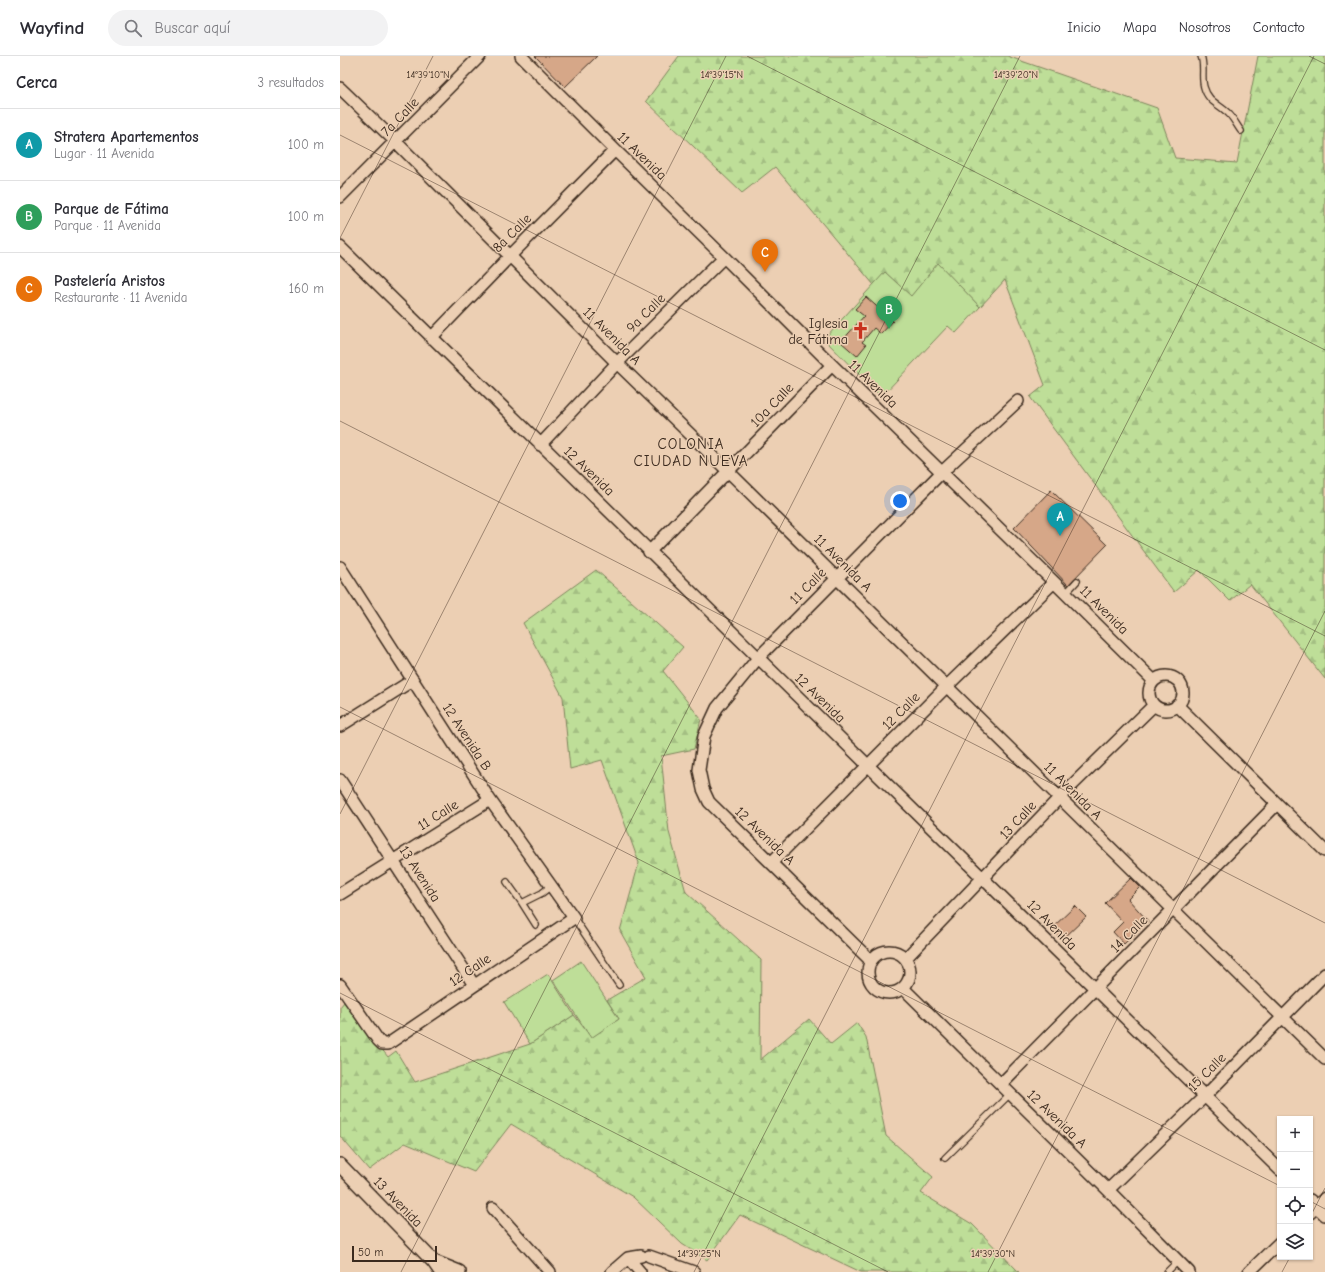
<!DOCTYPE html>
<html lang="es">
<meta charset="utf-8">
<style>
body{margin:0;font-family:"Comic Neue",sans-serif;background:#f2f2f3;color:#2b2b33}
.controls{position:absolute;right:12px;bottom:12px;display:grid;overflow:hidden;border-radius:0px;box-shadow:0 1px 3px #0004}
.controls button{width:36px;height:36px;display:grid;place-items:center;padding:0;border:0;border-bottom:1px solid #e1e1e2;background:#fff;color:#2b2b33;font:20px sans-serif}
.scale{position:absolute;left:12px;bottom:10px;width:85px;box-sizing:border-box;padding-left:4px;border:2px solid #3b2a1e;border-top:0;font-size:11px;line-height:14px;white-space:nowrap;color:#3b2a1e;-webkit-text-stroke:3px #eccfb3;paint-order:stroke}
.you{position:absolute;left:560px;top:445px;width:14px;height:14px;margin:-10px;border:3px solid #fff;border-radius:50%;background:#1a73e8;box-shadow:0 0 0 6px #1a73e833}
.badge{display:grid;place-items:center;width:26px;height:26px;border-radius:50%;background:#1a73e8;color:#fff;font-size:13px;font-weight:700}
.pin{position:absolute;translate:-50% -33px;filter:drop-shadow(0 1px 2px #0008)}
.pin::after{content:'';position:absolute;top:21px;width:14px;height:12px;background:inherit;clip-path:polygon(0 0,100% 0,50% 100%)}
.list{margin:0;padding:0;list-style:none}
h2{display:flex;justify-content:space-between;align-items:center;height:52px;margin:0;padding:0 16px;font-size:17px}
h2 small{font-size:13px;font-weight:400;color:#7c7c81}
.list li{display:grid;grid-template-columns:26px 1fr auto;gap:12px;align-items:center;box-sizing:border-box;height:72px;padding:0 16px;border-top:1px solid #e1e1e2}
.list b{display:block;font-size:15px;white-space:nowrap}
.list p{margin:0;font-size:13px;white-space:nowrap;color:#7c7c81}
.list em{font-size:13px;font-style:normal;color:#7c7c81}
.icon{flex:none;width:22px;height:22px;fill:none;stroke:currentColor;stroke-width:2;stroke-linecap:round;stroke-linejoin:round}
.map{position:relative;flex:none;width:985px;height:1216px;overflow:hidden}
header{display:flex;align-items:center;gap:24px;box-sizing:border-box;height:56px;padding:0 20px;background:#fff;border-bottom:1px solid #e1e1e2}
header strong{font-size:19px}
nav{display:flex;gap:22px;margin-inline-start:auto;font-size:14px}
.search{width:280px;height:36px;background:#f2f2f3;display:flex;align-items:center;gap:10px;box-sizing:border-box;padding:0 14px;border-radius:22px;color:#7c7c81;font-size:15px}
main{display:flex}
aside{flex:1;background:#fff}
.map>svg:first-child{display:block}
.forest{fill:url(#forest-firs);stroke:#7c845b}
.green{fill:#bede98;stroke:#7c845b}
.building{fill:#d6a788;stroke:#3b2a1e}
.lines{fill:none;stroke-linecap:round;stroke-linejoin:round}
.service-casing{stroke:#3b2a1e;stroke-width:8}
.minor-casing{stroke:#3b2a1e;stroke-width:14}
.tertiary-casing{stroke:#3b2a1e;stroke-width:16}
.service{stroke:#eccfb3;stroke-width:5.5}
.minor{stroke:#eccfb3;stroke-width:11}
.tertiary{stroke:#eccfb3;stroke-width:13}
.ticks{fill:none;stroke:#3b2a1e;stroke-width:1;stroke-opacity:0.45}
.labels{text-anchor:middle;dominant-baseline:central;stroke-width:3;stroke-linejoin:round;paint-order:stroke}
.street-label{font-size:14px;fill:#3b2a1e;stroke:#eccfb3}
.poi-label{font-size:14px;fill:#3b2a1e;stroke:#eccfb3;text-anchor:end}
.neighbourhood-label{font-size:15px;letter-spacing:1px;fill:#3b2a1e;stroke:#eccfb3}
.ticks-label{font-size:10px;text-anchor:middle;fill:#3b2a1e;stroke:#eccfb3;stroke-width:3;stroke-linejoin:round;paint-order:stroke}
</style>
<header>
<strong>Wayfind</strong>
<div class="search"><svg class="icon" aria-label="search" viewBox="0 0 24 24"><circle cx="10" cy="10" r="6"/><path d="M15 15l6 6"/></svg>Buscar aquí</div>
<nav><a>Inicio</a><a>Mapa</a><a>Nosotros</a><a>Contacto</a></nav>
</header>
<main>
<aside>
<h2>Cerca<small>3 resultados</small></h2>
<ul class="list">
<li><span class="badge" style="background:#0f9aa8">A</span><div><b>Stratera Apartementos</b><p>Lugar · 11 Avenida</p></div><em>100 m</em></li>
<li><span class="badge" style="background:#2e9e5b">B</span><div><b>Parque de Fátima</b><p>Parque · 11 Avenida</p></div><em>100 m</em></li>
<li><span class="badge" style="background:#e8710a">C</span><div><b>Pastelería Aristos</b><p>Restaurante · 11 Avenida</p></div><em>160 m</em></li>
</ul>
</aside>
<div class="map">
<svg width="985" height="1216" viewBox="0 0 985 1216">
<defs>
<pattern id="forest-firs" width="22" height="20" patternUnits="userSpaceOnUse"><rect width="22" height="20" fill="#bede98"/><path d="M5 1l3.5 6h-7zM16 11l3.5 6h-7z" fill="#a4bf83"/></pattern>
</defs>
<rect width="100%" height="100%" fill="#eccfb3"/>
<filter id="ink" filterUnits="userSpaceOnUse"><feTurbulence type="fractalNoise" baseFrequency=".025" numOctaves="2"/><feDisplacementMap in="SourceGraphic" scale="8" xChannelSelector="R" yChannelSelector="G"/><feConvolveMatrix kernelMatrix="1 2 1 2 8 2 1 2 1" color-interpolation-filters="sRGB"/></filter>
<g filter="url(#ink)">
<path class="forest" d="M339,0H667L817,52L835,102L897,107L918,0H985V623L910,528L890,545L859,514L834,536L690,341L705,329L665,224L640,251L598,208L571,241L546,217L534,229L435,111L402,137L306,45Z
M256,514L343,591L323,615L361,663L354,693L321,700L329,776L346,836L421,904L420,1004L469,963L491,988L517,967L526,981L546,1080L593,1121L581,1137L632,1168L679,1216H521L400,1159L367,1204L342,1188L293,1141L171,1068L134,1116L65,1087L29,1114L0,1080V951L4,946L48,1001L56,995L75,1026L190,988L234,959L251,981L279,963L267,944L306,921L280,875L299,807L262,704L230,713L223,641L183,567Z"/>
<path class="green" d="M598,207L640,251L616,277L608,270L541,341L484,283L545,216L571,240Z
M241,905L279,963L251,982L213,924Z
M208,918L234,959L190,988L164,946Z"/>
<path class="building" d="M195,0H257L225,31Z
M526,241L553,265L541,278L534,272L522,286L526,289L517,300L501,286L524,260L515,253Z
M711,434L767,489L728,529L674,472Z
M791,822L800,831L788,843L808,865L784,888L773,876L783,866L765,847Z
M735,850L746,861L722,884L711,873Z"/>
<g class="lines">
<defs>
<path id="service" d="M861,0C865,10 861,21 864,31C868,46 879,48 889,58C894,63 897,70 901,75
M726,537L737,525
M167,826L182,847
M234,862L279,929
M196,869L182,847L202,837L211,830
M605,1102L670,1038
M827,1216L838,1205"/>
<path id="minor" d="M181,0L275,94L384,201L492,309L714,526L814,625
M0,32L56,86L277,307L388,415L985,1003
M0,141L140,0
M0,191L940,1114
M91,282L170,200L275,94
M200,389L277,307L384,201
M309,496L492,309
M0,511L150,744L234,862L48,988H42L38,984L0,929
M809 637a17 17 0 1 1 34 0a17 17 0 1 1-34 0Z
M837,649L985,795
M0,670L73,624
M0,724L134,929
M431,807L606,631L714,526
M0,838L150,744
M528 916a21 21 0 1 1 42 0a21 21 0 1 1-42 0Z
M566,902L719,742L814,649
M531,905L369,746L363,733L359,714L364,680L377,652L418,602L602,416L678,345
M563,932L768,1134L849,1216
M661,1028L937,748
M768,1134L865,1040L985,918
M970,1144L985,1159
M153,1152L210,1216
M970,1157L985,1142
M309,1200L354,1216
M288,1202L300,1216
M272,1216L288,1202L301,1200
M909,1216L940,1186"/>
<path id="tertiary" d="M0,1109L94,1206L101,1216
M94,1206L119,1216"/>
</defs>
<use href="#service" class="service-casing"/>
<use href="#minor" class="minor-casing"/>
<use href="#tertiary" class="tertiary-casing"/>
<use href="#service" class="service"/>
<use href="#minor" class="minor"/>
<use href="#tertiary" class="tertiary"/>
</g>
</g>
<path class="ticks" d="M407,0L985,294M969,0L985,8M0,79L985,580M0,182L93,0M0,365L985,867M0,651L940,1130M0,758L386,0M0,937L548,1216M970,1145L985,1153M970,1161L985,1132M61,1216L680,0M354,1216L974,0M648,1216L985,555M942,1216L950,1201"/>
<defs>
<symbol id="church-bare" viewBox="-9 -9 18 18"><path d="M-1.2-6h2.4v3.5h3.3v2.4h-3.3V6h-2.4V-.1h-3.3v-2.4h3.3Z" fill="#c8321e" stroke="#eccfb3" stroke-width="2.5" paint-order="stroke"/></symbol>
</defs>
<g fill-rule="evenodd">
<use href="#church-bare" x="508" y="262" width="25" height="25"/>
</g>
<g class="labels">
<g class="street-label">
<text transform="translate(60 61) rotate(-46)">7a Calle</text>
<text transform="translate(302 100) rotate(44)">11 Avenida</text>
<text transform="translate(172 177) rotate(-45)">8a Calle</text>
<text transform="translate(306 257) rotate(-45)">9a Calle</text>
<text transform="translate(272 280) rotate(45)">11 Avenida A</text>
<text transform="translate(533 328) rotate(44)">11 Avenida</text>
<text transform="translate(432 349) rotate(-46)">10a Calle</text>
<text transform="translate(249 415) rotate(44)">12 Avenida</text>
<text transform="translate(503 507) rotate(45)">11 Avenida A</text>
<text transform="translate(468 530) rotate(-45)">11 Calle</text>
<text transform="translate(764 554) rotate(45)">11 Avenida</text>
<text transform="translate(480 642) rotate(44)">12 Avenida</text>
<text transform="translate(561 655) rotate(-45)">12 Calle</text>
<text transform="translate(127 681) rotate(57)">12 Avenida B</text>
<text transform="translate(733 735) rotate(45)">11 Avenida A</text>
<text transform="translate(98 759) rotate(-32)">11 Calle</text>
<text transform="translate(678 764) rotate(-47)">13 Calle</text>
<text transform="translate(425 780) rotate(44)">12 Avenida A</text>
<text transform="translate(80 818) rotate(57)">13 Avenida</text>
<text transform="translate(712 869) rotate(45)">12 Avenida</text>
<text transform="translate(789 878) rotate(-45)">14 Calle</text>
<text transform="translate(130 914) rotate(-34)">12 Calle</text>
<text transform="translate(867 1016) rotate(-45)">15 Calle</text>
<text transform="translate(717 1063) rotate(44)">12 Avenida A</text>
<text transform="translate(58 1146) rotate(46)">13 Avenida</text>
</g>
<g class="poi-label">
<text x="508" y="267">Iglesia<tspan x="508" dy="16">de Fátima</tspan></text>
</g>
<g class="neighbourhood-label">
<text x="351" y="388">COLONIA<tspan x="351" dy="17">CIUDAD NUEVA</tspan></text>
</g>
</g>
<g class="ticks-label">
<text x="88" y="22">14°39'10"N</text>
<text x="382" y="22">14°39'15"N</text>
<text x="676" y="22">14°39'20"N</text>
<text x="359" y="1201">14°39'25"N</text>
<text x="653" y="1201">14°39'30"N</text>
</g>
</svg>
<div class="controls">
<button>+</button>
<button>−</button>
<button><svg class="icon" aria-label="locate" viewBox="0 0 24 24"><circle cx="12" cy="12" r="6"/><path d="M12 2v4M12 18v4M2 12h4M18 12h4"/></svg></button>
<button><svg class="icon" aria-label="layers" viewBox="0 0 24 24"><path d="M12 4l9 5-9 5-9-5zM3 14l9 5 9-5"/></svg></button>
</div>
<div class="scale">50 m</div>
<div class="you"></div>
<div class="pin badge" style="left:720px;top:480px;background:#0f9aa8">A</div>
<div class="pin badge" style="left:549px;top:273px;background:#2e9e5b">B</div>
<div class="pin badge" style="left:425px;top:216px;background:#e8710a">C</div>
</div>
</main>
